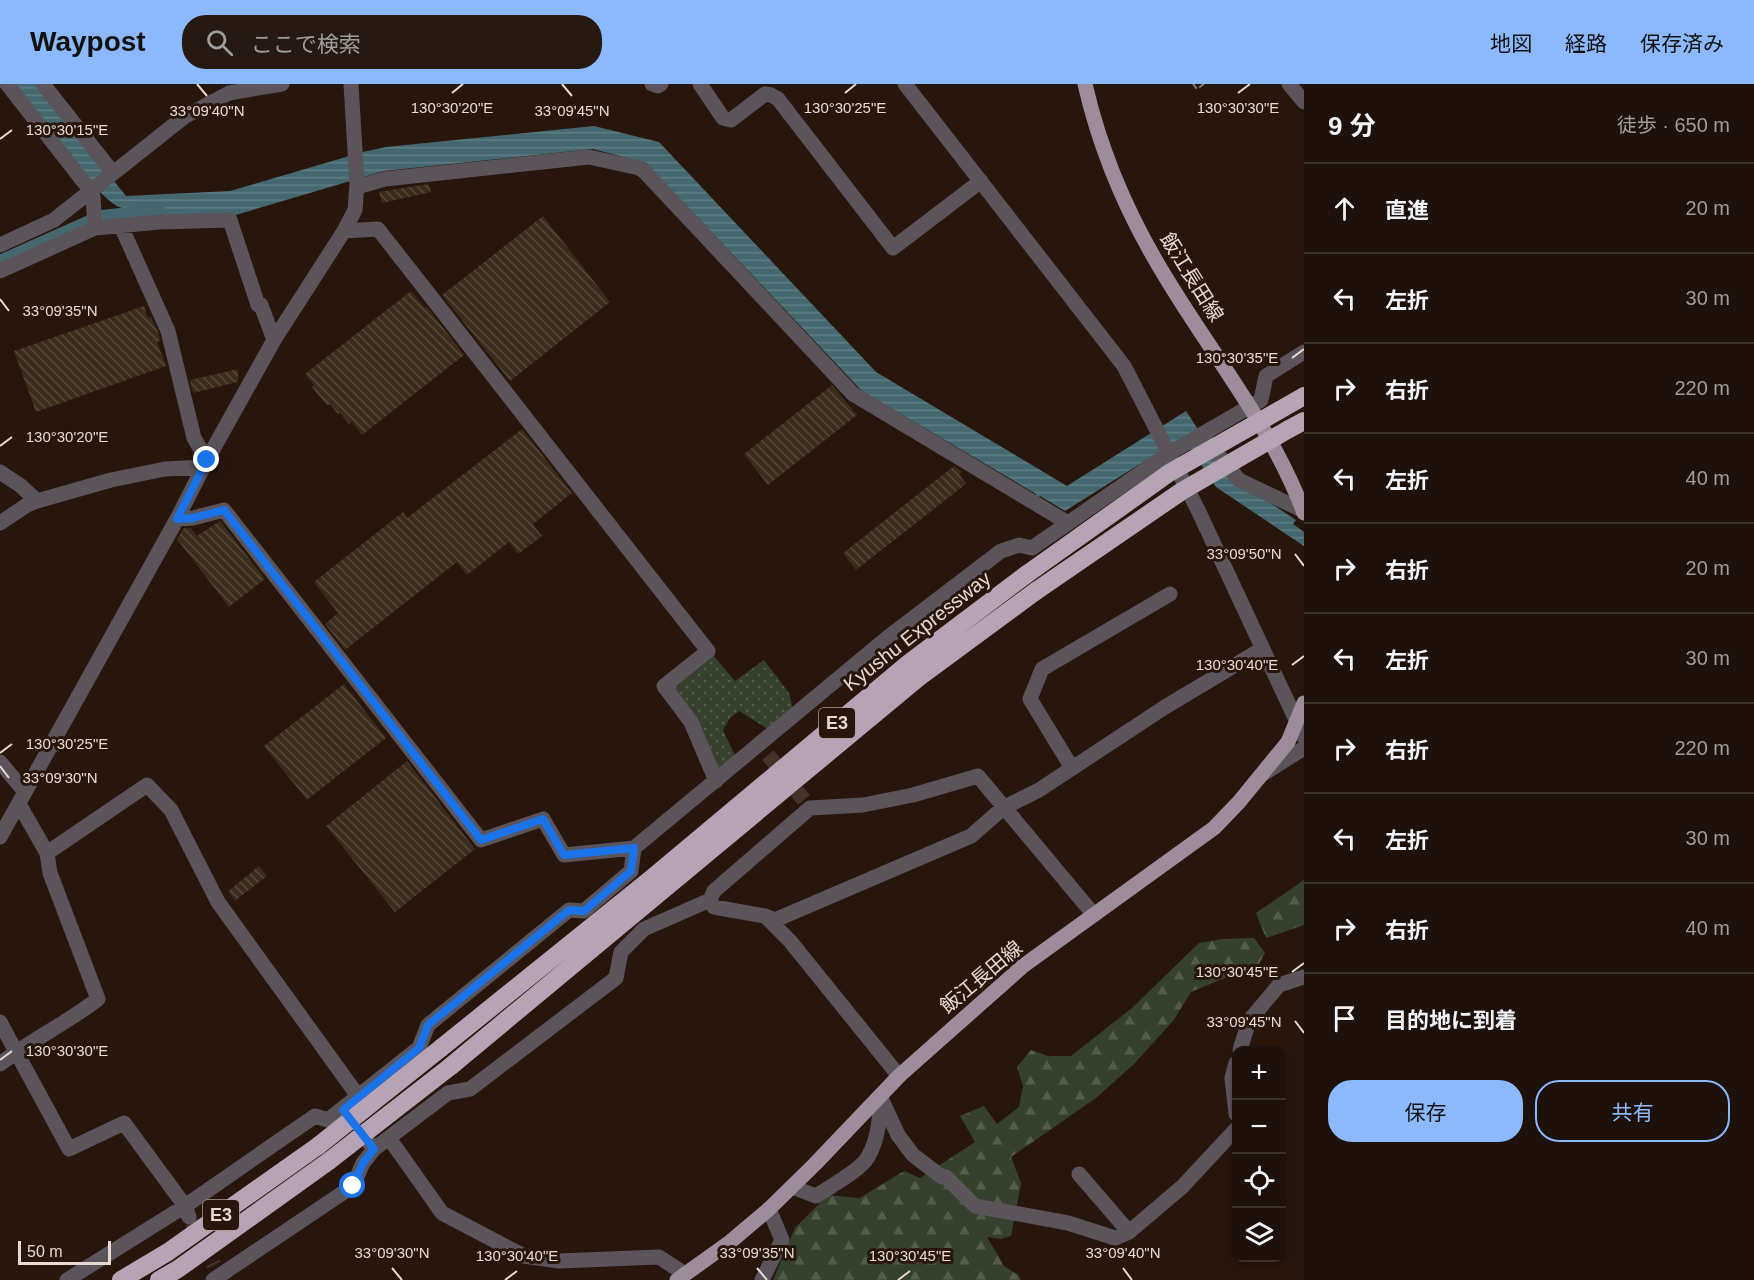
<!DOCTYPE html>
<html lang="ja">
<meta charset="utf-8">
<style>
body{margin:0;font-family:Arial,"Noto Sans JP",sans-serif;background:#261913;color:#f1f3f6}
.controls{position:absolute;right:18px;bottom:18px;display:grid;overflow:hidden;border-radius:12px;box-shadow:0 2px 4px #0004}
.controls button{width:54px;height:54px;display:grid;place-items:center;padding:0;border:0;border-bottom:2px solid #3c302b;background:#1e100a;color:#f1f3f6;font:30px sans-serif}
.scale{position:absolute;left:18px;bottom:15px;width:93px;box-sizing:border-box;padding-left:6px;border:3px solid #e7dad4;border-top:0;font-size:16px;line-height:21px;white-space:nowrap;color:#e7dad4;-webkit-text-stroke:4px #28160d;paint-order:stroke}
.stop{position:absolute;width:18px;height:18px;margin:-14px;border:4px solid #1a73e8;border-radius:50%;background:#fff}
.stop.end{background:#1a73e8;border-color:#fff;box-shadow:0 2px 6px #0008}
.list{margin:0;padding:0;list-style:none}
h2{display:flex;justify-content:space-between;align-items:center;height:78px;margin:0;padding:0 24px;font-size:26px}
h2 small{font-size:20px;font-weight:400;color:#a19d9c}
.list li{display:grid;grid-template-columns:39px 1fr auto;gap:18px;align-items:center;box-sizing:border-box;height:90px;padding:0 24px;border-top:2px solid #3c302b}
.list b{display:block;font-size:22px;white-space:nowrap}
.list em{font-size:20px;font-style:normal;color:#a19d9c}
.actions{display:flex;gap:12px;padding:18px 24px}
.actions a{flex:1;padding:14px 0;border:2px solid #8bb9fc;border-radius:24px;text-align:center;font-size:21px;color:#8bb9fc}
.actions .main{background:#8bb9fc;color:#111}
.icon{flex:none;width:33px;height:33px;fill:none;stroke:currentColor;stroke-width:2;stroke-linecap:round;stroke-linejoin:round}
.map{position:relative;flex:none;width:1304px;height:1196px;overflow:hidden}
header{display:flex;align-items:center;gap:36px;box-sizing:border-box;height:84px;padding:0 30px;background:#8bb9fc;color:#111}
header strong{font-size:28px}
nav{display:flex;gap:33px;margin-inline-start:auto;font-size:21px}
.search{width:420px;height:54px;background:#261913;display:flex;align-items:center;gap:15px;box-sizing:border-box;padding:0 21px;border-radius:24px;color:#a19d9c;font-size:22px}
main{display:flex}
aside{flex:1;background:#1e100a}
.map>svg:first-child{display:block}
.grass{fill:url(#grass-dots)}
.forest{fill:url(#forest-firs)}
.water{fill:url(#water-rules)}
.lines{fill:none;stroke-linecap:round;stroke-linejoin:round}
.canal{stroke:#456870;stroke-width:14}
.building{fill:url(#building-back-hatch)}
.minor-tunnel{stroke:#45332b;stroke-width:15;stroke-dasharray:15 8;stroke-linecap:butt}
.path{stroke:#887871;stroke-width:2;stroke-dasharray:6 3;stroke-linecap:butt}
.minor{stroke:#5b545b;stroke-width:15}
.major{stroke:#9c8c9c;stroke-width:15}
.highway{stroke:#b6a3b6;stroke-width:18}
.highway-bridge{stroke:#b6a3b6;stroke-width:18}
.route{stroke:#1a73e8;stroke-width:8}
.ticks{fill:none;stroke:#e7dad4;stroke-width:2}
.labels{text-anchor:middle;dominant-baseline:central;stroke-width:6;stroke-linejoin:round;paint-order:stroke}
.shield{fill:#28160d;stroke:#ae9f98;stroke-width:1.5}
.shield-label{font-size:18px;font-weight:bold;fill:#e7dad4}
.street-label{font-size:20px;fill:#e7dad4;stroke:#28160d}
.ticks-label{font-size:15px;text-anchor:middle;fill:#e7dad4;stroke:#28160d;stroke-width:6;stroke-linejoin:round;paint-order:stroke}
</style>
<header>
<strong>Waypost</strong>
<div class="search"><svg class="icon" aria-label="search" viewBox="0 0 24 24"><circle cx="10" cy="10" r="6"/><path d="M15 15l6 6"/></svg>ここで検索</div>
<nav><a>地図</a><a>経路</a><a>保存済み</a></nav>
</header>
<main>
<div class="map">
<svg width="1304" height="1196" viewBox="0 0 1304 1196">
<defs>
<pattern id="grass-dots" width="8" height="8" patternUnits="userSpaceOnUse" patternTransform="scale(1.5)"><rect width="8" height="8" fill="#36412d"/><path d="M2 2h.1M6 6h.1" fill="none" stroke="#535c4b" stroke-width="1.8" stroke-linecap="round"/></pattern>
<pattern id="forest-firs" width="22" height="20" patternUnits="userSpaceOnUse" patternTransform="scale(1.5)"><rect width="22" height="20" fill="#36412d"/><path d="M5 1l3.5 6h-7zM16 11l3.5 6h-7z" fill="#535c4b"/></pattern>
<pattern id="water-rules" width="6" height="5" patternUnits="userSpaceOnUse" patternTransform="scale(1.5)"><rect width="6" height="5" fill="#456870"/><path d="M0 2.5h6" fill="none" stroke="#607d84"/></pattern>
<pattern id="building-back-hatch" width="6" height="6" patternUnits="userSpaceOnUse" patternTransform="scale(1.5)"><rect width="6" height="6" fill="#3a2b1b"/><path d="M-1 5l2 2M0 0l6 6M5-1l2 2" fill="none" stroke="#56493b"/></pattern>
</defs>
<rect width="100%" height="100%" fill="#28160d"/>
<path class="grass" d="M713,571L735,597L764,576L789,609L793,626L768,645L739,627L730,634L723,646L736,674L719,688L670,605Z"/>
<path class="forest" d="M1304,796V841L1266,854L1256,829Z
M1254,854L1265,869L1259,880L1191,908L1173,937L1134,980L1096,1014L1011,1073L1021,1099L1011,1152L1001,1155L987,1153L1004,1182L1018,1191L1021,1196H773L795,1144L828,1111L860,1114L904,1087L920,1094L975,1058L960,1032L984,1022L997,1040L1019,1023L1023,1002L1017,983L1031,966L1048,972H1071L1132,924L1199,859L1223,855Z"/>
<path class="water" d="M14,0H36L126,112L230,107L363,68L386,63L594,42L659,58L876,288L1067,402L1186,327L1227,390L1296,436L1293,440L1304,448V462L1216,403L1183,353L1065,427L1040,412L1038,414L1036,412V410L862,307L646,79L593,65L384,87L232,132L144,136L142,125C121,126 117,124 102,110Z"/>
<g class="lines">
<path class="canal" d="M0,178L101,133L159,127"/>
</g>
<path class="building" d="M429,100L431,108L382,119L379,108Z
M543,132L610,218L510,297L442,211Z
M411,207L425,224L427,223L464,271L362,351L352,338L349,340L340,329L338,330L330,320L327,322L312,303L314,301L305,290Z
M144,222L148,234L151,233L159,250L160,257L157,258L166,282L36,328L14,267Z
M238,285V298L193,309L190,296Z
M832,301L857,331L768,401L744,370Z
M522,345L572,409L533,440L542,452L518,470L509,458L467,491L457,478L345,566L325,540L338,529L314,498L403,428L407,434Z
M954,382L962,388L959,390L966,400L856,486L843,469Z
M220,437L265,495L229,523L177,455L184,444H191L197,452Z
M344,600L386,654L307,716L264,662Z
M407,677L475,765L395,828L326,742Z
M259,782L267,792L235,817L228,807Z"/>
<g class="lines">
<path class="minor-tunnel" d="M768,671L804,716
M192,1138L214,1181"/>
<path class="path" d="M1193,0L1197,5L1204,0"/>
<path class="minor" d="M7,0L90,106L93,112L95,144
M43,0L113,89
M652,0L658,2L661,0
M700,0L723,34L731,36L765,10L771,11L778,15L893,164L981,97
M905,0L1124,282L1198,426L1304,653
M1289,0L1304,18
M357,103L385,95L589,73L639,84L644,87L853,310L1068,439
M121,142L168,247L194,354L207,376
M344,147L378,145L708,567L664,602L691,638L716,697
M0,161L54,136L184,33L229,9L282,0
M0,187L95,144L159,138L230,136L258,221H261L274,256
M1207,357L1239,396L1304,427
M0,388L21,402L37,417
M177,435L193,434L224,426L481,756L543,735L564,771L634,764L887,554L1001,467L1019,461L1032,464L1168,370L1261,316L1266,292L1304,268
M0,439L27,421L37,417L111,396L165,385L203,383
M0,678L25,708
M1072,684L1030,615L1042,585L1170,510
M1263,690L1304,664
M0,753L177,435L207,376L274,256L344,147L355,126L357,100L351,0
M47,769L147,701L171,726L218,818L358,1012
M710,816L714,823L765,832L775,836L971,752L1003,724L1039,706L1165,623L1262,565
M765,832L790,857L899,992
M0,938L69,1065L124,1039L185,1122L189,1133
M1240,966L1249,937L1279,901L1304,893
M1236,979L1232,994L1236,1030
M0,980C31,956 67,939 98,915L50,789L47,769L19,720
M880,1012L898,1051L913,1071L942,1093H946L975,1122L1068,1139L1115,1154L1129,1148L1182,1103L1236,1045
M389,1054L442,1129L524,1172L559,1177L659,1173L685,1190
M374,1065L448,1009L470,1005L616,894L621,868L644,845L710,816L714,807L810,724L863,721L913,711L978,692L1094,831
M1079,1090L1129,1148
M792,1103L816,1112C829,1103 861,1086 868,1073C877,1057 880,1035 880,1018
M67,1196L185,1122L315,1032L328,1036L419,964L428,941L569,826L584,827L631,787L634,764
M213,1196L353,1102L363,1079L374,1065L369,1059
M762,1196L782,1156L769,1125"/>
<path class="major" d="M1085,0C1101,70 1130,136 1168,197C1214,273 1273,345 1304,429
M677,1196L730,1158L769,1125L815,1080L899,992L1023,882L1214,744L1239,718L1288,658L1304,619"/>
<path class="highway" d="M1278,327L1304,312
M1289,345L1304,337
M441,964L652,794L909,579L1027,490
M451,982L918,594L1036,507
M121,1196L168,1168L318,1062
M159,1196L178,1185L329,1077"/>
<path class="highway-bridge" d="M1027,490L1169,389L1278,327
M1036,507L1182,407L1289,345
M318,1062L441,964
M329,1077L451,982"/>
</g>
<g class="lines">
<path class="route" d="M207,376L177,435L193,434L224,426L481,756L543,735L564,771L634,764L631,787L584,827L569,826L428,941L419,964L343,1026L374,1065L363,1079L353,1102"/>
</g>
<path class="ticks" d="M197,0L207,12M562,0L572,12M452,9L463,0M845,9L856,0M1238,9L1250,0M0,55L12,46M0,215L9,227M1292,274L1304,265M0,362L12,353M1295,470L1304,482M1292,581L1304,572M0,669L12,660M0,682L9,694M1292,888L1304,879M1295,937L1304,949M0,976L12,967M392,1184L402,1196M757,1184L767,1196M1123,1184L1132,1196M505,1196L517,1187M898,1196L910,1187"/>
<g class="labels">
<g class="shield">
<rect x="819" y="624" width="36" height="30" rx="4.5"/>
<rect x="203" y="1116" width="36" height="30" rx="4.5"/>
</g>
<g class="shield-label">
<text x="837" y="639">E3</text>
<text x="221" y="1131">E3</text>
</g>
<g class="street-label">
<text transform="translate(1192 193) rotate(58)">飯江長田線</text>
<text transform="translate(917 547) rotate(-38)">Kyushu Expressway</text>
<text transform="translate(981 893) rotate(-40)">飯江長田線</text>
</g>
</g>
<g class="ticks-label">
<text x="452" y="29">130°30'20"E</text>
<text x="845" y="29">130°30'25"E</text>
<text x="1238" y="29">130°30'30"E</text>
<text x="207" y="32">33°09'40"N</text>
<text x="572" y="32">33°09'45"N</text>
<text x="67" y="51">130°30'15"E</text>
<text x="60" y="232">33°09'35"N</text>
<text x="1237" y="279">130°30'35"E</text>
<text x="67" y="358">130°30'20"E</text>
<text x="1244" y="475">33°09'50"N</text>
<text x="1237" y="586">130°30'40"E</text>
<text x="67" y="665">130°30'25"E</text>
<text x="60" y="699">33°09'30"N</text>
<text x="1237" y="893">130°30'45"E</text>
<text x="1244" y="943">33°09'45"N</text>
<text x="67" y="972">130°30'30"E</text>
<text x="392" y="1174">33°09'30"N</text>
<text x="757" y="1174">33°09'35"N</text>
<text x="1123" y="1174">33°09'40"N</text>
<text x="517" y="1177">130°30'40"E</text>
<text x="910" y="1177">130°30'45"E</text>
</g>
</svg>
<div class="controls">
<button>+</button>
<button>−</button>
<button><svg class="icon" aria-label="locate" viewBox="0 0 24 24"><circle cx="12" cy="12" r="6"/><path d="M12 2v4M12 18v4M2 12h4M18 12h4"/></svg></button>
<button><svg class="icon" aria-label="layers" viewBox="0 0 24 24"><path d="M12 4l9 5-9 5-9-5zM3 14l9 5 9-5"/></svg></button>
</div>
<div class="scale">50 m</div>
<div class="stop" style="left:353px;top:1102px"></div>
<div class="stop end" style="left:207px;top:376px"></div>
</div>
<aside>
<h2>9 分<small>徒歩 · 650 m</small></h2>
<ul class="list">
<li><svg class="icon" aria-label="ahead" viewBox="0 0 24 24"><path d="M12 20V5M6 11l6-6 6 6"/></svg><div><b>直進</b></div><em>20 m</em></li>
<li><svg class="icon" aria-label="left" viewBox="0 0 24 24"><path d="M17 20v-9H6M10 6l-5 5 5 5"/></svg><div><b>左折</b></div><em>30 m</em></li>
<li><svg class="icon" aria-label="right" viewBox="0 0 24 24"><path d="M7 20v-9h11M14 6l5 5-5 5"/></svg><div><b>右折</b></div><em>220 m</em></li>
<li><svg class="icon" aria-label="left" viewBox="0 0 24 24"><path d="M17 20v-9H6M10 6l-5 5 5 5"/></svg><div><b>左折</b></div><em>40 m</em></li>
<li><svg class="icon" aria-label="right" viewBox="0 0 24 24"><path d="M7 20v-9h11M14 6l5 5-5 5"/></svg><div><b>右折</b></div><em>20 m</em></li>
<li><svg class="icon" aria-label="left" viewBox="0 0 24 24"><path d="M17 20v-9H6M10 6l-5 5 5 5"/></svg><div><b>左折</b></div><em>30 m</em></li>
<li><svg class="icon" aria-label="right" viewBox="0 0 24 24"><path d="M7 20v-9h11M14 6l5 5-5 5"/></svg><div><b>右折</b></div><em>220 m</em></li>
<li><svg class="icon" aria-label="left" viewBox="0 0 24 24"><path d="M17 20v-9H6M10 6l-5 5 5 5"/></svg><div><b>左折</b></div><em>30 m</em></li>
<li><svg class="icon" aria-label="right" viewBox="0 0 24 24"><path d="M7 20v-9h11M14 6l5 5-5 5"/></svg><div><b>右折</b></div><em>40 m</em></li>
<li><svg class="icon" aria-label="arrive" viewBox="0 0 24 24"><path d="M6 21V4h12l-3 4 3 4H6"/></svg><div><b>目的地に到着</b></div></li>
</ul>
<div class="actions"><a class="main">保存</a><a>共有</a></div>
</aside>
</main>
